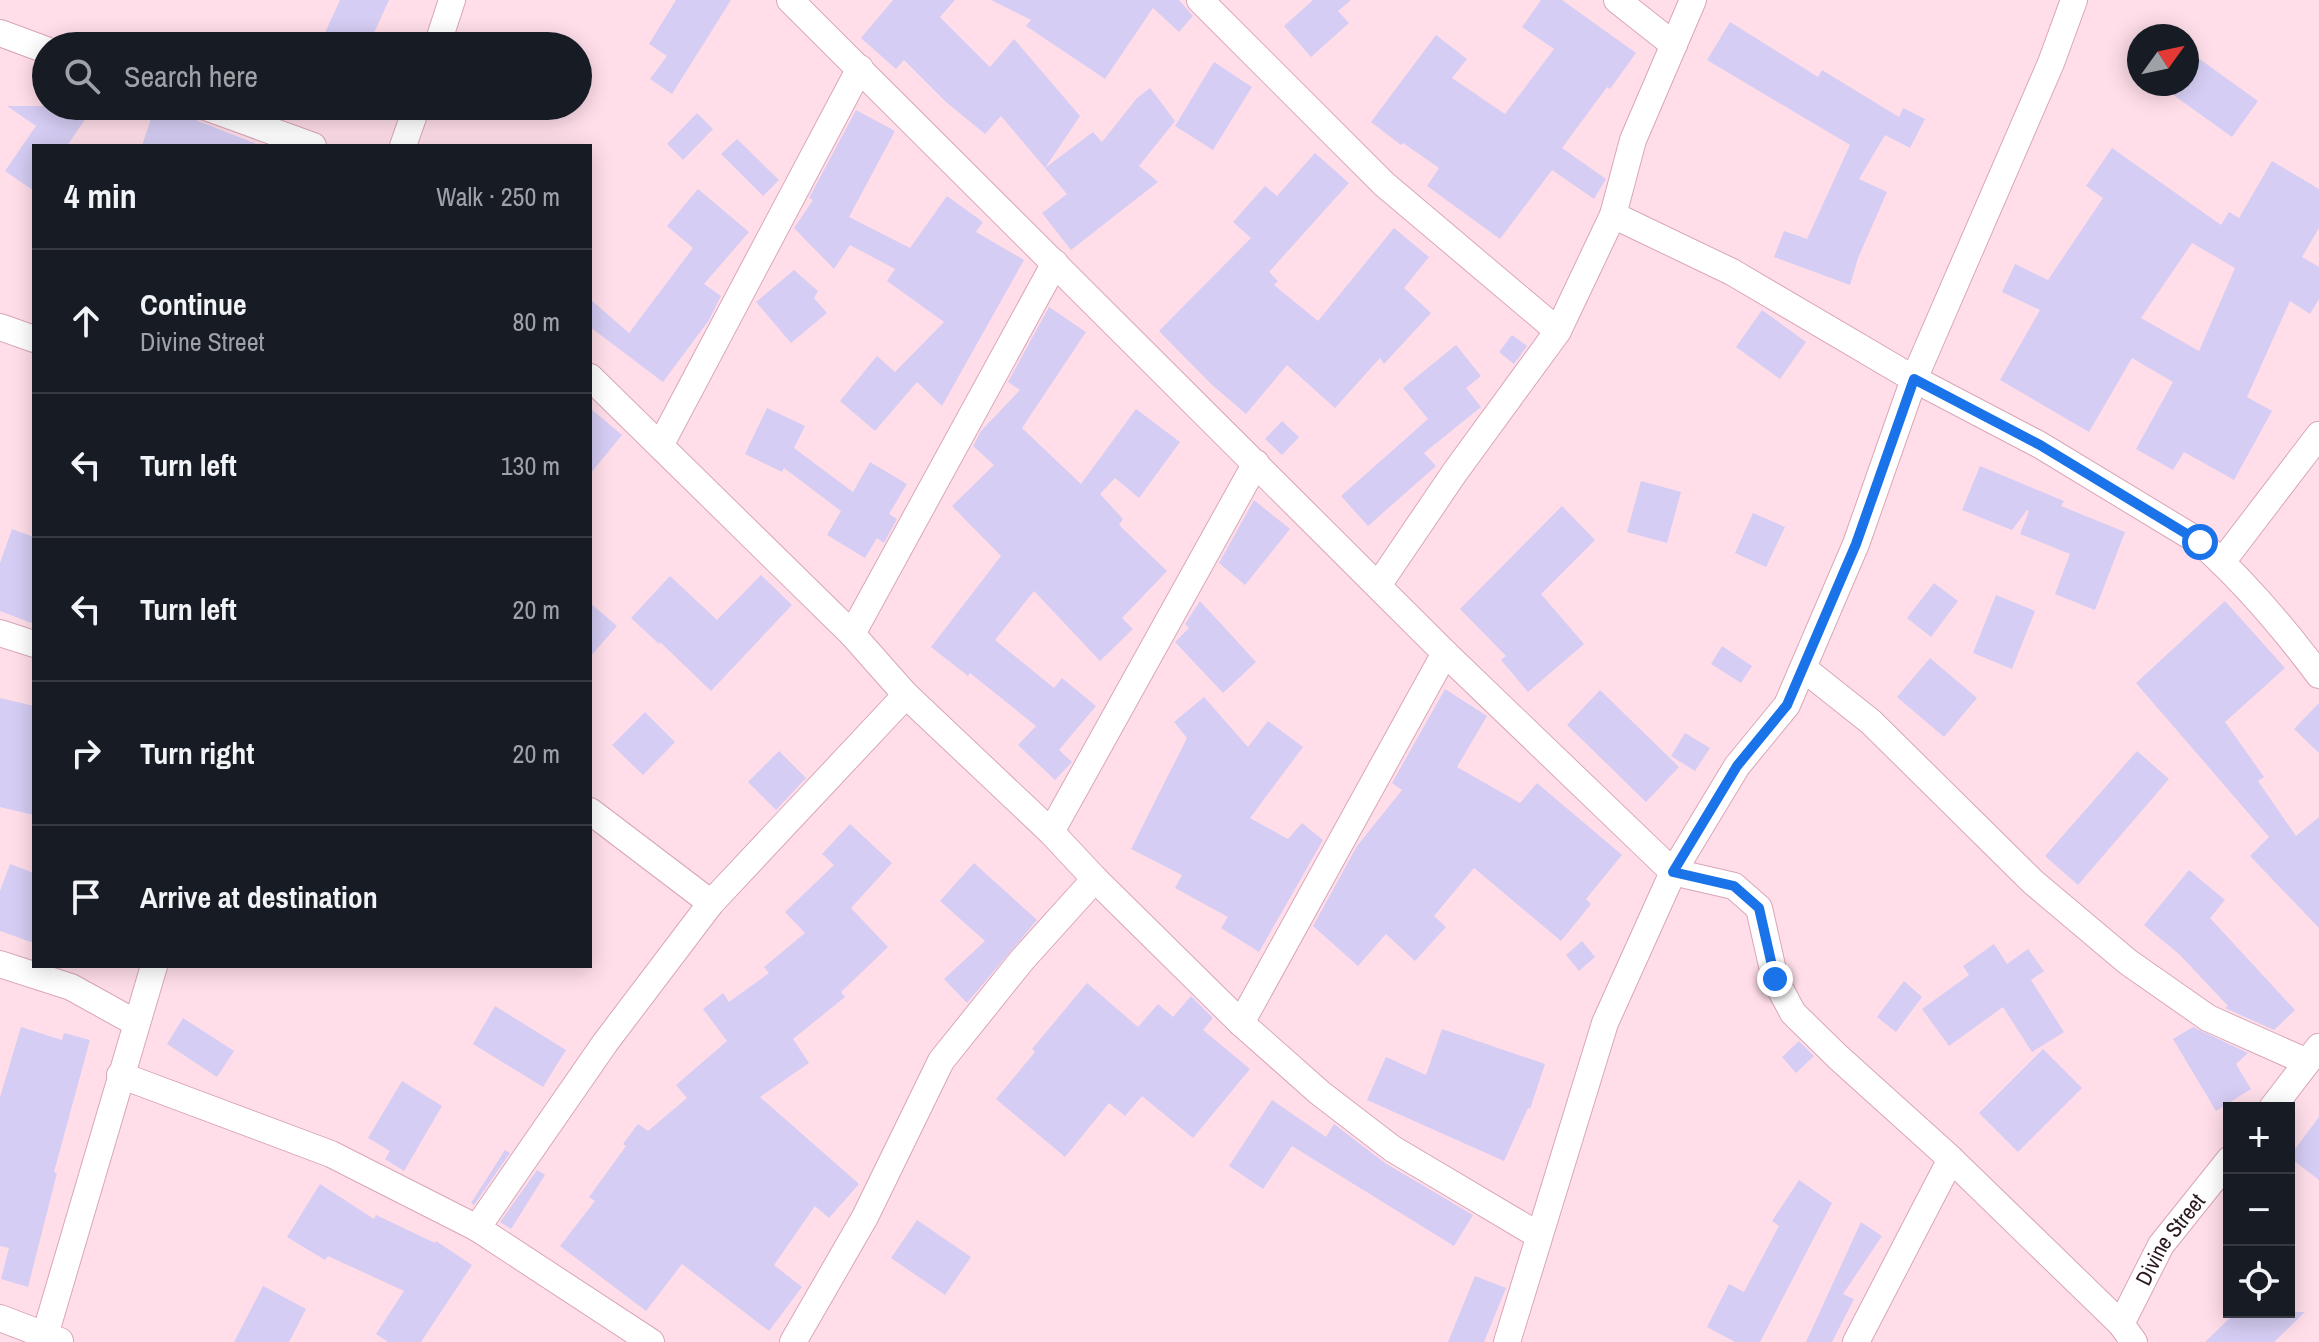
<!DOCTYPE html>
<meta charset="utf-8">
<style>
body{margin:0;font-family:"Archivo Narrow",sans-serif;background:#20242c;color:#f1f3f6}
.controls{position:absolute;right:24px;bottom:24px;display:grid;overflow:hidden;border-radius:0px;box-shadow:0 4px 20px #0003}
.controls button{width:72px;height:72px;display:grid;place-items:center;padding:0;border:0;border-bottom:2px solid #363941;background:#171b24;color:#f1f3f6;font:40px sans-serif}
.compass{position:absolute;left:2127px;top:24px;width:72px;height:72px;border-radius:50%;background:#171b24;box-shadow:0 4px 20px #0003;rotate:57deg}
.stop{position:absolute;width:24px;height:24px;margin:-18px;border:6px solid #1a73e8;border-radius:50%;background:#fff}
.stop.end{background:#1a73e8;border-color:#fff;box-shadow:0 2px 8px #0008}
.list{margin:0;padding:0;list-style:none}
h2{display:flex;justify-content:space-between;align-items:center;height:104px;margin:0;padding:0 32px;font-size:34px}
h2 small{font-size:26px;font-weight:400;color:#9ea1a6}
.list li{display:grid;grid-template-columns:52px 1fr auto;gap:24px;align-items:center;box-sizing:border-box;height:144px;padding:0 32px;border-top:2px solid #363941}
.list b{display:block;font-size:30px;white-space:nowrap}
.list p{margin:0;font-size:26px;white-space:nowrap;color:#9ea1a6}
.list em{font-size:26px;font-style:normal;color:#9ea1a6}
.icon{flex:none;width:44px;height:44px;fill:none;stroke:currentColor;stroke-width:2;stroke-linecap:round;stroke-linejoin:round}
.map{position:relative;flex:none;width:2319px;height:1342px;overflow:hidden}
.search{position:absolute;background:#171b24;box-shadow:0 4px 20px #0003;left:32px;top:32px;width:560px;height:88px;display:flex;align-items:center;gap:20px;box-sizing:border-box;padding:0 28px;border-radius:44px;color:#9ea1a6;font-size:30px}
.panel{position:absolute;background:#171b24;box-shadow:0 4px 20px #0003;left:32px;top:144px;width:560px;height:824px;border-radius:0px}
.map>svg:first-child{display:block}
.building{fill:#d5cdf3;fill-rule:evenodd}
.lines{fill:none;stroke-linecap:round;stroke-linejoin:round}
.minor-casing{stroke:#d9a6b8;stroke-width:28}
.minor{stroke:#fff;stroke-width:26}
.route{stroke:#1a73e8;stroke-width:10}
.labels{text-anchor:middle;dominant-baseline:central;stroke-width:6;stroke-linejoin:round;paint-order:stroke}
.street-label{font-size:22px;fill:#2b1920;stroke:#fdf2f6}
</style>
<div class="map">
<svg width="2319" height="1342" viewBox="0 0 2319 1342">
<rect width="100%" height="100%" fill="#ffdee9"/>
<path class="building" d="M340,0H389L368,46H319Z
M676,0H731L672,94L650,79L667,56L649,44Z
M893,0H955L940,17L990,67L1014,39L1080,116L1045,168L1093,132L1102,142L1137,98L1150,88L1175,121L1139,166L1158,182L1071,250L1042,213L1067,194L1001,116L985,134L946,102L904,60L896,69L861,38Z
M991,0H1179L1193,16L1179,32L1153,8L1105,79L1026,26L1031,20Z
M1313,0H1351L1338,11L1349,23L1311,57L1284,26Z
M1541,0H1562L1636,53L1610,89L1607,87L1562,148L1606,179L1594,199L1552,170L1500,239L1427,186L1439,168L1403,143L1401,145L1371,122L1436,35L1467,59L1452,78L1505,114L1554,49L1522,27Z
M1730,22L1818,77L1822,70L1899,117L1903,108L1925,119L1910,148L1885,135L1859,179L1887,192L1858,258L1850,285L1774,257L1784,231L1807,239L1850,145L1707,60Z
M2187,50L2258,101L2232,137L2158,84H2187Z
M1214,62L1252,87L1213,150L1175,126Z
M7,106H94L67,146H34V191L5,171L36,126Z
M155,106H175L188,110L198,121L262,146H142Z
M856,110L895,131L849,217L910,248L947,196L983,222L976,232L1024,260L942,406L917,382L875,431L840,401L877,356L895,372L944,322L887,281L895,269L850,245L834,269L794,228L813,200L809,198Z
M697,113L713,129L683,160L667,144Z
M737,139L779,180L763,196L721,154Z
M2112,148L2221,225L2229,212L2239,218L2272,161L2319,189V228L2302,257L2319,267V299L2310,314L2290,301L2247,397L2272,411L2234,480L2184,452L2173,470L2136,449L2173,382L2132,358L2089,432L2000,380L2040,310L2002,292L2015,264L2048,280L2103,198L2086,186ZM2192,243L2235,268L2199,351L2141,318Z
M1315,153L1349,183L1269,272L1278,281L1274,285L1318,321L1394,228L1429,257L1404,288L1431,313L1384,364L1380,358L1335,408L1287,365L1246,414L1211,384L1159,331L1251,238L1233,222L1265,186L1277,196Z
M698,189L749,232L704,284L721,296L709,320L663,382L590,327V299L629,333L693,248L667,226Z
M794,270L818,291L814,298L827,313L791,343L756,302Z
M1049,307L1086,332L1022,428L1081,484L1136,409L1180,442L1139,498L1115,478L1100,494L1123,519L1119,525L1167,571L1122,618L1133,629L1100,661L1034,591L995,640L1054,688L1062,678L1096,706L1059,750L1072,762L1055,780L1018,745L1036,726L970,673L968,676L931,647L1001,556L952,506L994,465L973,446L981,431L1020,390L1008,382Z
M1762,310L1806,342L1780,379L1736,347Z
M1512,335L1527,346L1514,364L1499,352Z
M1456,345L1481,376L1466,388L1481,407L1424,453L1436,466L1368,526L1341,496L1428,419L1403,388Z
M590,408L622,435L590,474Z
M767,408L805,426L794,448L853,492L870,462L907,484L889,514L897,519L884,543L877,538L865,558L827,535L841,511L784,468L782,472L745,454Z
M1282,421L1299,437L1282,455L1265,439Z
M1980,466L2064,501L2061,506L2125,532L2095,610L2055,594L2070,554L2020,534L2029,511L2027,510L2012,530L1962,510Z
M1641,481L1681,492L1667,543L1627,532Z
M1254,500L1290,529L1245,585L1219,563Z
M1562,506L1595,540L1541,594L1584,644L1528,692L1501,660L1506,656L1460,609Z
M1753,513L1785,527L1766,567L1735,553Z
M12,529L34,537V624L0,611V563Z
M761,575L792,605L711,691L660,642L659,644L631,618L670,576L717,620Z
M1934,583L1958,601L1931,637L1907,618Z
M1996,595L2035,611L2012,669L1973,653Z
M1200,601L1256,662L1223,693L1175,642L1189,628L1185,624Z
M2225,601L2285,668L2225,722L2264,777L2258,781L2296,836L2319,817V928L2250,856L2269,837L2136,683Z
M590,603L617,626L590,657Z
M1722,646L1752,666L1741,683L1711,664Z
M1930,658L1977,698L1944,737L1897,697Z
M1445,689L1487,716L1457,767L1520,803L1537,783L1622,855L1586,899L1591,904L1561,941L1474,868L1434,916L1446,927L1415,961L1386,934L1358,966L1313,926L1357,846L1402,790L1392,783Z
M1600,690L1679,767L1646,802L1567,725Z
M1204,697L1248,747L1268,721L1303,747L1250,818L1288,839L1302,823L1323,840L1259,952L1221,928L1228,917L1175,888L1182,875L1131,849L1187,738L1174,722Z
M0,698L34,706V815L0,807Z
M2319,703V753L2294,729Z
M645,712L675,742L643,775L612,745Z
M1685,733L1710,748L1695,771L1671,756Z
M779,751L806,778L776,810L748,782Z
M2137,751L2169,779L2078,885L2045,856Z
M850,824L892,863L851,908L888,947L841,992L845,997L793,1039L809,1063L760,1097L859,1184L829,1218L815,1206L774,1265L802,1287L769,1331L682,1264L646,1311L560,1246L595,1201L589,1197L626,1146L623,1144L638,1124L648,1131L687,1098L676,1085L727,1041L703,1009L723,993L729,1002L769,973L764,967L805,933L785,912L834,865L822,854Z
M974,863L1037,920L967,1003L944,979L985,941L940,901Z
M10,864L34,873V943L0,931V891Z
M2189,870L2225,900L2210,918L2295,1010L2274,1030L2225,1008L2228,1006L2180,955L2144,925Z
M1582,941L1595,957L1579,971L1566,955Z
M1994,944L2007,964L2028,949L2044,971L2031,980L2064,1032L2032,1052L2003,1007L1949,1046L1922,1009L1969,975L1963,966Z
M1904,981L1922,997L1896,1032L1877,1017Z
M1087,983L1138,1027L1158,1004L1173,1017L1191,996L1213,1018L1203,1030L1250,1069L1193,1138L1142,1096L1125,1116L1109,1103L1065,1157L996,1099L1035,1052L1032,1049Z
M495,1006L566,1050L543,1087L473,1044Z
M183,1018L234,1051L217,1077L167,1044Z
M21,1027L62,1040L64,1033L90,1040L54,1172L57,1173L28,1287L1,1279L9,1248L0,1246V1097Z
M2193,1027L2248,1053L2236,1064L2251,1089L2216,1111L2173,1039Z
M1442,1029L1545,1064L1530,1109L1528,1108L1504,1161L1367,1100L1386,1057L1426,1075Z
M1799,1041L1814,1056L1796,1073L1782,1057Z
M2043,1049L2082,1088L2018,1152L1979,1113Z
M402,1081L442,1106L404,1171L385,1159L390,1151L368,1138Z
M1272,1100L1326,1137L1334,1124L1385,1163L1473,1215L1454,1246L1292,1146L1263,1189L1229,1166Z
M2319,1117V1180L2289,1157Z
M505,1150L510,1153L474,1205L471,1203Z
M537,1170L545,1175L511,1229L500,1222Z
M1799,1180L1832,1203L1760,1342H1735L1707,1327L1729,1284L1744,1292L1779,1226L1772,1221Z
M320,1184L374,1219L376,1215L435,1243L436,1241L472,1265L421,1342H388L376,1334L404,1291L328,1256L325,1260L287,1237Z
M917,1220L971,1257L945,1295L891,1258Z
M1861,1222L1882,1236L1843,1294L1854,1299L1832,1342H1806Z
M1475,1276L1506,1288L1484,1342H1448Z
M263,1286L306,1309L289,1342H234Z
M2236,1312H2305L2274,1342H2205Z"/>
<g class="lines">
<defs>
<g id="minor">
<path d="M790,0L1445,653L1673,872L1734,886L1759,908L1775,979L1793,1013L1838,1057L1951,1159L2121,1324L2134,1342"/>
<path d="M1200,0L1384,184L1558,331L1455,472L1379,584"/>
<path d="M1617,0L1674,45"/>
<path d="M0,33L46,50"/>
<path d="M437,46L452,0"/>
<path d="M203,106L313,146"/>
<path d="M403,146L417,106"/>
<path d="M1613,215L1732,272L1914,379L2040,445L2200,542C2245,582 2283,627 2319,675"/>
<path d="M0,327L34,339"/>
<path d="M1558,331L1613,215L1633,140L1693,0"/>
<path d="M590,377L852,634L906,695L1051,832L1095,879L1241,1023L1320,1093L1393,1149L1538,1235"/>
<path d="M661,444L860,68"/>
<path d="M2222,562L2319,435"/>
<path d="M0,633L34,644"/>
<path d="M852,634L1055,263"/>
<path d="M1803,668L1871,722L2033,882L2128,962L2208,1018L2307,1062"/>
<path d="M590,811L711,903"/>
<path d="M1051,832L1256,463"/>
<path d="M0,964L71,987L136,1023"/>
<path d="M1241,1023L1445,653"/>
<path d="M120,1075L331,1154L477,1228L651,1342"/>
<path d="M2272,1108L2319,1047"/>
<path d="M477,1228L605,1043L711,903L906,695"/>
<path d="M0,1318L60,1341"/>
<path id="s1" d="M2121,1324L2161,1245L2229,1160"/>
<path d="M43,1342L154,966"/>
<path d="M793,1342L865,1217L941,1061L1022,960L1095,879"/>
<path d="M1507,1342L1605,1023L1673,872L1737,766L1787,705L1856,544L1914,379L2051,63L2074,0"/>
<path d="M1856,1342L1951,1159"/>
</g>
</defs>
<use href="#minor" class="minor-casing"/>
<use href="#minor" class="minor"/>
</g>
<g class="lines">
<path class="route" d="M1775,979L1759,908L1734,886L1673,872L1737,766L1787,705L1856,544L1914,379L2040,445L2200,542"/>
</g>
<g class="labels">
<g class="street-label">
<text stroke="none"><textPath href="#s1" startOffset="98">Divine Street</textPath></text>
</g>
</g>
</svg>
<div class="controls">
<button>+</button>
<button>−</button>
<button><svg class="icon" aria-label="locate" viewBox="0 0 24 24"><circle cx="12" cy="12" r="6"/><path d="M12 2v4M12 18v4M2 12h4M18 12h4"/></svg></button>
</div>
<svg class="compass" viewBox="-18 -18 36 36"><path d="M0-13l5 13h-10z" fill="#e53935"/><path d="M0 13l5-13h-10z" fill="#9ea1a6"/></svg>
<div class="stop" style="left:2200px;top:542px"></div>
<div class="stop end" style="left:1775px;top:979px"></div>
<div class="search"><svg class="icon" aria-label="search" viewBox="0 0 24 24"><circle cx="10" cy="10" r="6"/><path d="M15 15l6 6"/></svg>Search here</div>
<section class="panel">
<h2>4 min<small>Walk · 250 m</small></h2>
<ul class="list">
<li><svg class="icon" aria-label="ahead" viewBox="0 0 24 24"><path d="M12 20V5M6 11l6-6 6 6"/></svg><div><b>Continue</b><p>Divine Street</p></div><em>80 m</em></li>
<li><svg class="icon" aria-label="left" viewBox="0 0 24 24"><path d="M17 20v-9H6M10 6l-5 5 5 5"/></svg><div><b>Turn left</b></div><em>130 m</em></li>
<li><svg class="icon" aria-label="left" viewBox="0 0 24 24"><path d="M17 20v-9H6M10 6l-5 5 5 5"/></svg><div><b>Turn left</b></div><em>20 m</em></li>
<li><svg class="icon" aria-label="right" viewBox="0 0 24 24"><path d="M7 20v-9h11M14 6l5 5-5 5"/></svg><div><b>Turn right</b></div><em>20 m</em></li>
<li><svg class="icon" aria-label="arrive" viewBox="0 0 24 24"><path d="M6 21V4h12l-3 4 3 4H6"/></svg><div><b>Arrive at destination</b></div></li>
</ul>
</section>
</div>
